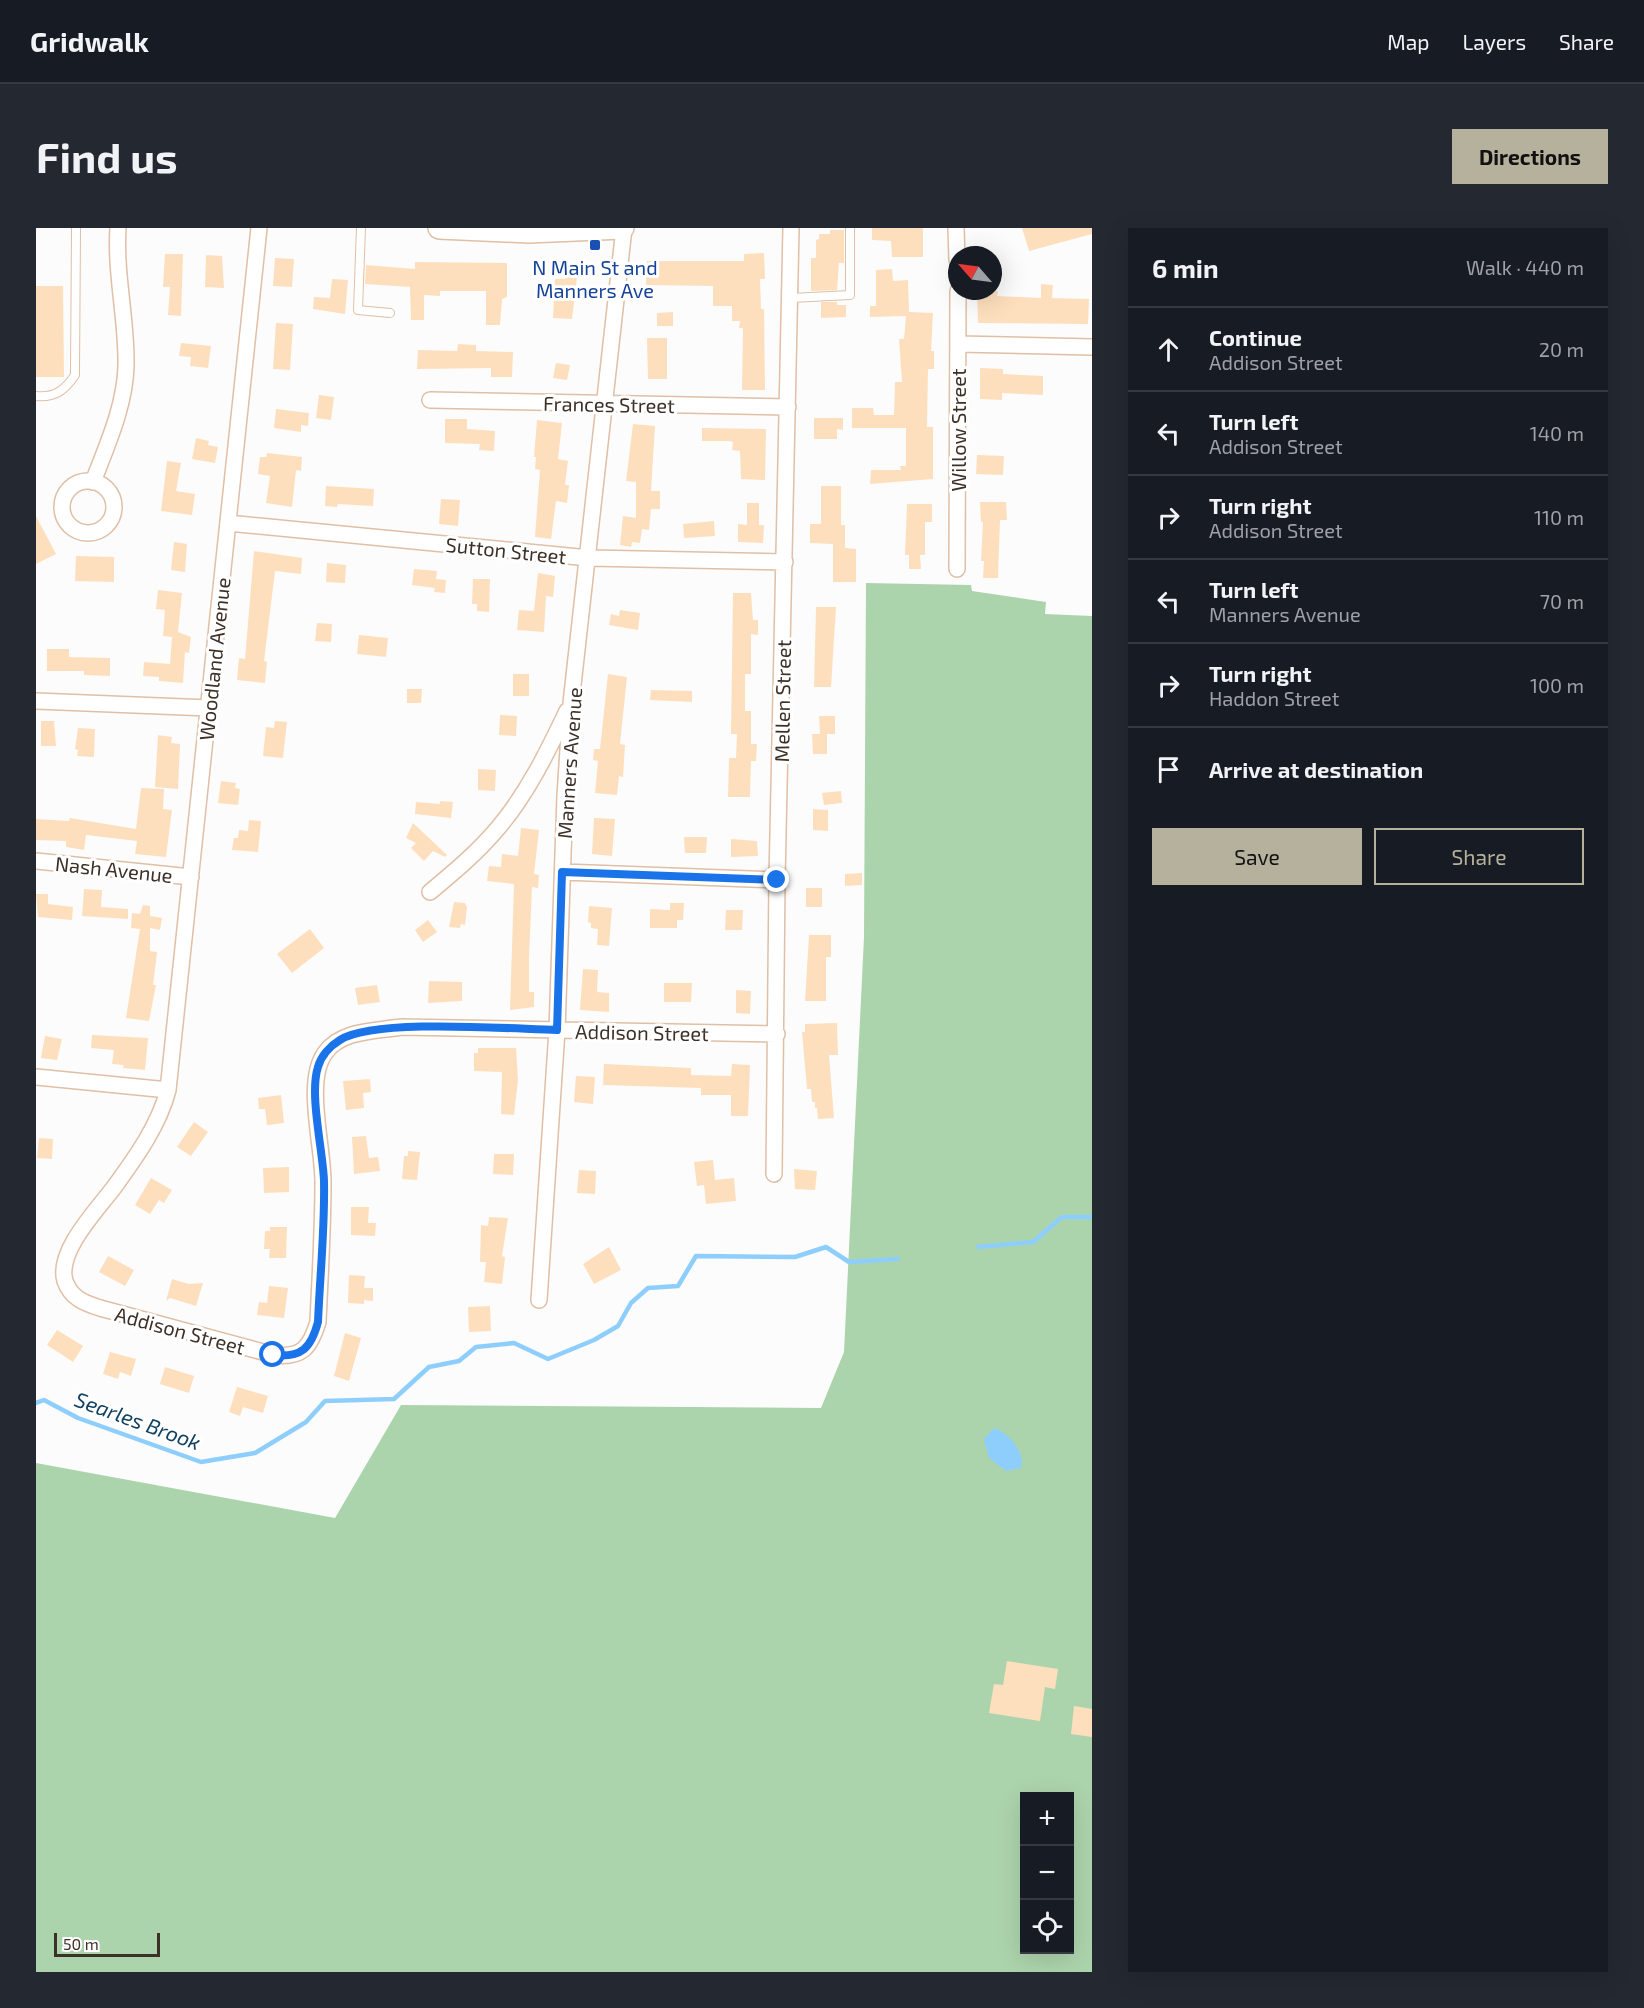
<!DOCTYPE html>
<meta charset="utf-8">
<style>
body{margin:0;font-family:"Exo 2",sans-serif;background:#242831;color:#f1f3f6}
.controls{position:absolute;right:18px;bottom:18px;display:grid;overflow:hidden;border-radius:0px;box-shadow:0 6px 24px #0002}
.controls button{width:54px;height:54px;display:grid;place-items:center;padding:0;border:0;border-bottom:2px solid #363941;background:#171b24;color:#f1f3f6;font:30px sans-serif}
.compass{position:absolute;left:912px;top:18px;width:54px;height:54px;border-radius:50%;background:#171b24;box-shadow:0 6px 24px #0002;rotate:298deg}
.scale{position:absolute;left:18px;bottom:15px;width:106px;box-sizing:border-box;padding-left:6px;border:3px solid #3d3027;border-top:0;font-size:16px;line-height:21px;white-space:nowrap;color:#3d3027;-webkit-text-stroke:4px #fff;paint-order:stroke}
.stop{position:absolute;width:18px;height:18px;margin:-14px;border:4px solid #1a73e8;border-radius:50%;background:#fff}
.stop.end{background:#1a73e8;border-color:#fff;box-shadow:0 2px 6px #0008}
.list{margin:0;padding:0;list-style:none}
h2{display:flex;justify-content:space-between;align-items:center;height:78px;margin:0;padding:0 24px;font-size:26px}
h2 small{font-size:20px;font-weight:400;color:#9ea1a6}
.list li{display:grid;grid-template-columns:39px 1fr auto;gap:18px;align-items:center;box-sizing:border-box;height:84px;padding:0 24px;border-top:2px solid #363941}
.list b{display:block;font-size:22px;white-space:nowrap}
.list p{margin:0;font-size:20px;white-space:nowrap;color:#9ea1a6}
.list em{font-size:20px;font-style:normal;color:#9ea1a6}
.actions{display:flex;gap:12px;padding:18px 24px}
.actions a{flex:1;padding:14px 0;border:2px solid #b6b19c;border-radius:0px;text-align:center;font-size:21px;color:#b6b19c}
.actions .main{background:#b6b19c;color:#111}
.icon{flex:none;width:33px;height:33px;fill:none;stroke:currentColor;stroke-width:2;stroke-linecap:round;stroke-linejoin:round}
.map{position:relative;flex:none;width:1056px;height:1744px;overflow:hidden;border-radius:0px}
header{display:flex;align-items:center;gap:36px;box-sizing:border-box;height:84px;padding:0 30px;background:#171b24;border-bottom:2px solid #363941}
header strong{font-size:28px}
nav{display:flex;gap:33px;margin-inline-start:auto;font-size:21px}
.intro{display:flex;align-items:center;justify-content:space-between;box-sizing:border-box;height:144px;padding:0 36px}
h1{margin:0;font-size:42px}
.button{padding:15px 27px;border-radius:0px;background:#b6b19c;color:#111;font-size:21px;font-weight:700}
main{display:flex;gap:36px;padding:0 36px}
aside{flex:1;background:#171b24;border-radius:0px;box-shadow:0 6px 24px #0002}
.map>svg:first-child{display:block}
.green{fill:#acd4ac;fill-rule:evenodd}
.water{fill:#8ecefd}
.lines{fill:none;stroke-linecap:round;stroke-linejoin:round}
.stream{stroke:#8ecefd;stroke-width:4.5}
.building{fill:#fddfbd}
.lane-casing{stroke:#dfbfa6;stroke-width:10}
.street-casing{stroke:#dfbfa6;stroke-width:18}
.secondary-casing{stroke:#dfbfa6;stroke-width:24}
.lane{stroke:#fff;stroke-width:8}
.street{stroke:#fff;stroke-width:15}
.secondary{stroke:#fff;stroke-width:21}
.route{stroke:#1a73e8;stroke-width:8}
.transit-dot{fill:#1a4fb4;stroke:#fff;stroke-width:2}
.labels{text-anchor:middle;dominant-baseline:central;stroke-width:6;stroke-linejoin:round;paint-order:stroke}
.transit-label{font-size:20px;fill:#164399;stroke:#fff}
.street-label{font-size:20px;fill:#3d3027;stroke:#fff}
.water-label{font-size:21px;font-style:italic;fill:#114161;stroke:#fff}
</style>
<header>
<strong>Gridwalk</strong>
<nav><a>Map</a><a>Layers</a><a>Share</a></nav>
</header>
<div class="intro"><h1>Find us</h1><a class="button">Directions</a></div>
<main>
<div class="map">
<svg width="1056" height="1744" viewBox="0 0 1056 1744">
<rect width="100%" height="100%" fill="#fcfcfc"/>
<path class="green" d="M830,355L935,357L936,363L1010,374L1009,386L1056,388V1744H0V1235L299,1290L365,1177L785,1180L808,1124L828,709ZM988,1568H1034V1722H988Z"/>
<path class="water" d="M958,1200C972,1204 990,1225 985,1240L970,1243L953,1230L948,1211Z"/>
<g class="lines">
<path class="stream" d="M942,1019L997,1014L1026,989H1056
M0,1175L8,1172L42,1190L165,1234L219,1225L270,1194L289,1173L358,1171L393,1139L423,1133L440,1119L478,1115L512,1131L558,1112L582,1098L595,1075L612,1060L642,1058L660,1028L759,1029L790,1019L813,1034L862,1031"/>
</g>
<path class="building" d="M836,0H887V29H856L855,13L836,12Z
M986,0H1056V6L993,23Z
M794,2H808V35H803L801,62L775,63V30H780V12L783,11V6H794Z
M728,25L729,51H724L725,81H728L729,162H706L707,100H703L704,93H696V78H677V58L610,57L611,33H708V26Z
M129,26H147L145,88L132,87L134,59H127Z
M170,27L186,28L188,60L169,59Z
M239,30L258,31L256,59L237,58Z
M379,34L471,35V69L466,71L464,97H450V63H404V68L388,67V92H375L374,59L329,56L330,37L379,41Z
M856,41L857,53L872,52L873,84L897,85L895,123H898V141H892L891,199H897V251L834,256L835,242H865L864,238H870V200H816V180H837L838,187H858L859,154H866L863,111H868L870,88L834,89V78H840V42Z
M530,49H541L536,91L517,90L519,51H529Z
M296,51L312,52L309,86L277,81L278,69L294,70Z
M1005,56L1017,57L1016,70L1053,71L1052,96L942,95L941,63H962L961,68L1005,70Z
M0,58H27L28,149H0Z
M785,74H801V77H810V89L785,90Z
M637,84V98H621V85Z
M240,95L257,96L254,142L237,141Z
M611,110H631V151H612Z
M145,115L175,118L172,140L154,138L155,129L143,128Z
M422,116L440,117V123L477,124L476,149H455V140L381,141L382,122L421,123Z
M520,135L534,137L531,152L517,150Z
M944,140L967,141V146L1007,148V167L966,165V172L944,171Z
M283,167L298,169L295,192L280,190Z
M240,181L273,185L272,198L265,197V204L238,200Z
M778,190H807V202L801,201V211H778Z
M409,191H431V201L459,203L458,223L443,222L444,216L409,215Z
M501,192L526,195L522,231L532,233L529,257H533L531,275L520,273L515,311L499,309L504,242L499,241L500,229H498Z
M597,196L619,198L615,263H624V281H615L613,302L606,301L604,315L596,314L595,319L584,317L587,288L600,290V254L590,253Z
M666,200L730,201L729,252L705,251L704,223L696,222L697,214L693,213H666Z
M160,210L173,213L172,217L182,219L179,235L156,231Z
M231,225L266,229L265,243L260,242L256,279L230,275L234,248L222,246L224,229H230Z
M941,227L968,228L967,247L940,246Z
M131,233L145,235L140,263L159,266L156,287L125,283Z
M290,258L338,261L337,278L302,276L301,279L289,278Z
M785,258H805V297H809V320L820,321V354H797V316L774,315V296H785Z
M405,271L424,272L422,298L403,296Z
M944,274H970L971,292H964L962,350H947L948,333H945L947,294H945Z
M711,275H723V297H728L727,315L702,314V296L711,297Z
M871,276H896V294H889V327H884L885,341H873V327H869Z
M0,288L20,326L0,336Z
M678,293L679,308L648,310L647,296Z
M138,314L151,316L149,344L135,342Z
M218,323L266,330L265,346L239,343L228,433L231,434L229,455L201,452L203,430L209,431Z
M40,328L78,329V354L39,353Z
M291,335L310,337L309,355L290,354Z
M378,341L401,343L400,351L410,352L409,365L398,364L399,360L376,357Z
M502,345L519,348L517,369L510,368L508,404L481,402L483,382L498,383Z
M437,351H454L453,384L441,383V376H436Z
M122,362L146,365L142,404L155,409L153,425L149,424L147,455L123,453V449L107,448L108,434L134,436L136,409L127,408L129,382L120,381Z
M697,365H715L717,392H722V407L715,406V446H709V483H715V516H721L720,533H715L714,569H692L693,530H700L701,506H695Z
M780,379H800L795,459H778Z
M584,382L604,385L602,402L573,397L575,386L583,388Z
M281,395L296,396L295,414L279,413Z
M323,407L352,410L350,429L321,426Z
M11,421H33V429L74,430V448L48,447V443H11Z
M477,446H493V468H477Z
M572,446L591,449L584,516L589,517L587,549L583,548L581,567L559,565L562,533L557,532L558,521H564Z
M371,461H386L385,475H371Z
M615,462L656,463V474L614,472Z
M464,487L481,488L480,508L463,507Z
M783,488H799V506H791V526H777L776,506H784Z
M5,493H18L20,518H5Z
M239,493L251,494L247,530L227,528L230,499L238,500Z
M42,500L59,501L58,529L41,528L42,522L39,521Z
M122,507L136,509L135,515L144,516L142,561L119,559Z
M442,541L460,542L459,563L442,562Z
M185,553L200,555L199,560L204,561L202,577L182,575Z
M105,560L128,561L127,581L136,582L130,629L99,626L101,613L50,607L48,622L30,619V613L0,612V591L33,593L34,590L100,601Z
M805,563L806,575L788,577L786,565Z
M404,573L417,574L415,590L379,586L380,574L404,576Z
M777,581L792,582V603L777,602Z
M558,590L579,591L576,628L556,626Z
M213,592L225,593L222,624L196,622L198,610H202L203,602L212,603Z
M377,595L411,627L409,629L397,623L388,633L375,620L380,615L370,610Z
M485,600L503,602L498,646L503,647L502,660L496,659L493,730V764H498V779L474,782L478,656L451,653L453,638L465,639L466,626L482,628Z
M648,609H671L670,625H649Z
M695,611L721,613L722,628L695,629Z
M826,645V657L809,658V646Z
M770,660H786V679H770Z
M48,661L66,662L65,679L92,681V691L46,688Z
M0,666H12V676L37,679L36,692L2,689Z
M418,674L429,675L431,679L429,697L425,696L424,700L413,699Z
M634,675H648L647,692H641V700H614V681L634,682Z
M107,677L114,678V688L126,690L124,702L114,700V723L121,724L117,757H120L113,793L90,790L104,701L95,700L96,685L104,686Z
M553,678L576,680L573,718L561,717L562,701L555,700V695L552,694Z
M690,682H707L706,702H689Z
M392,692L401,704L387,714L379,702Z
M274,701L288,720L256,745L241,726Z
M773,707H795V729H790V773H769Z
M547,741L562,742L561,764L573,765V784L544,782Z
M393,753L426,754V773L392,775Z
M628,755H656L655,774H628Z
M341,757L344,774L322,777L319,760Z
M700,762L715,763L714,786L700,785Z
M801,795L802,827H793L798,890L782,891L781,880H779V874H776L775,861H771L766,804H769V796Z
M56,807L112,810L109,842L87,840L88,837L76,836L78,822L55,820Z
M9,808L26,811L21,832L5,830Z
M442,820H480L482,852L478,887L465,886L466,844L438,843V825H442Z
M568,836L655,840V847L695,848L696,836L714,837L712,888H695V867H665V860L567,857Z
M540,848L559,849L557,876L538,874Z
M334,851L335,864L327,865L328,880L310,882L307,853Z
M245,867L248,895L231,897L229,881H223L222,870Z
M158,894L172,904L155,928L141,919Z
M330,908L333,930L342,929L344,943L318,946L316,909Z
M3,910L17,911L16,931L1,930Z
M372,923L384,924L381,952L366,951L368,928H372Z
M458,926H478L477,947L457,946Z
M677,932L679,952L698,950L700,973L670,976L668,957L661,958L658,934Z
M253,939V964L228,965L227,940Z
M758,941L781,943L779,962L759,961Z
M543,942L560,943L559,966L541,965Z
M115,950L136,962L128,975L123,972L114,986L99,977Z
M315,979H333L332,995H340L339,1008L315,1007Z
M453,989L472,990L466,1028L469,1029L466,1056L448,1054L450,1034H444L445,997L452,998Z
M234,999H251L250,1030H233L234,1021H228L229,1003H234Z
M573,1019L585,1042L558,1056L547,1036Z
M72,1028L98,1042L89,1058L63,1044Z
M313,1047L329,1048L328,1060H337V1073L328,1072V1076L312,1075Z
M136,1051L153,1056L167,1055L160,1078L134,1070L130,1073Z
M233,1058L252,1060L248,1090L221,1087L223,1074L231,1075Z
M454,1078L455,1103L433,1104L432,1079Z
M21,1102L47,1118L37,1134L11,1117Z
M309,1105L325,1110L313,1153L298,1148Z
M74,1124L100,1131L95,1148L84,1144L82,1151L67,1146Z
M129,1139L158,1148L153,1165L124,1156Z
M201,1159L232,1168L227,1185L207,1179L204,1188L193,1184Z
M971,1433L1022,1441L1019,1461L1009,1459L1004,1493L953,1485L958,1456L967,1457Z
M1038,1478L1056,1481V1509L1035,1506Z"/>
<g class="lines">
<defs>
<path id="lane" d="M325,0L322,82L354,85
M754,70L814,67V0
M0,168C19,170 29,162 39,147L40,0"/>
<path id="street" d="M223,0L132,862C123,897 100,929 79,958C63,980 20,1023 29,1053C35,1070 48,1075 64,1080L238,1127C266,1130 274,1120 282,1094C284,1048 287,1002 287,956C288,921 268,854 289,825C305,802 340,803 365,799L741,806
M920,0L921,32
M923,116L1056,119
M394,172L752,179
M26 279a26 26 0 1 1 52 0a26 26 0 1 1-52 0Z
M57,254C71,217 89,178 90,138C91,92 79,47 82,0
M192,295L553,330L749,334
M921,341L922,63
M0,473L173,480
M0,633L155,649
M527,644L741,652
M394,664C418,644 442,624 462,600C491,566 512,523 531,483
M0,849L132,862
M738,946L741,652L755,0
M503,1072L521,802L529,568L535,475L588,0"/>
<path id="secondary" d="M403,0L493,4L587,0"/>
</defs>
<use href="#lane" class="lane-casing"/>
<use href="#street" class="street-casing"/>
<use href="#secondary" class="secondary-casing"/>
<use href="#lane" class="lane"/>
<use href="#street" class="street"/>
<use href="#secondary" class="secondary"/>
</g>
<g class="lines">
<path class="route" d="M237,1127C266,1130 275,1120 282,1094C284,1047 289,999 288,953C287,923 273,866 282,839C285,828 294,818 304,812C339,790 475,801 521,802L526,644L741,652"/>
</g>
<rect class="transit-dot" x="553" y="11" width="12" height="12" rx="3"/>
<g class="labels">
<g class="transit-label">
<text x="559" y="39">N Main St and<tspan x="559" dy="23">Manners Ave</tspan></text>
</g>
<g class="street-label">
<text transform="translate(573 176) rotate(1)">Frances Street</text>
<text transform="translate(922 202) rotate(-90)">Willow Street</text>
<text transform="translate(470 322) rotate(6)">Sutton Street</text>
<text transform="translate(178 431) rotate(-84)">Woodland Avenue</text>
<text transform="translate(746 473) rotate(-89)">Mellen Street</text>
<text transform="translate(533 535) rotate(-86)">Manners Avenue</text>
<text transform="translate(78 641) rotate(6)">Nash Avenue</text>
<text transform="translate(606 804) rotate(1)">Addison Street</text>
<text transform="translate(144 1102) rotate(15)">Addison Street</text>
</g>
<g class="water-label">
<text transform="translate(102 1192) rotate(20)">Searles Brook</text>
</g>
</g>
</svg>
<div class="controls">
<button>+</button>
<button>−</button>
<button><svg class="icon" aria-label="locate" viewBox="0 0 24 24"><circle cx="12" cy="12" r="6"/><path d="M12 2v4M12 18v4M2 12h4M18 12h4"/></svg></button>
</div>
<svg class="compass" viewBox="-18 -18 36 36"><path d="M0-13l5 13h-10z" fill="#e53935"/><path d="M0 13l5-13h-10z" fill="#9ea1a6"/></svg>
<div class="scale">50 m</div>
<div class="stop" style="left:237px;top:1127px"></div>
<div class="stop end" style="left:741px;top:652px"></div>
</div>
<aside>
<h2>6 min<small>Walk · 440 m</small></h2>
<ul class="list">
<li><svg class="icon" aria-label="ahead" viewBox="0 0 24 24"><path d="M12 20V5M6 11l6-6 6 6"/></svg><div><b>Continue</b><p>Addison Street</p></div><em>20 m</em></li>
<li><svg class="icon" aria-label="left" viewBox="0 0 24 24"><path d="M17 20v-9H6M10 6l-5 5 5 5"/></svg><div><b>Turn left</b><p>Addison Street</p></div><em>140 m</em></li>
<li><svg class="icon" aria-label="right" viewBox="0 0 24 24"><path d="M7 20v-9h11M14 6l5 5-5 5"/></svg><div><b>Turn right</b><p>Addison Street</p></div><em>110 m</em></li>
<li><svg class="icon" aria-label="left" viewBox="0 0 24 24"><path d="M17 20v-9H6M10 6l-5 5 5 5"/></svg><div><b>Turn left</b><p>Manners Avenue</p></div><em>70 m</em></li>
<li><svg class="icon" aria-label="right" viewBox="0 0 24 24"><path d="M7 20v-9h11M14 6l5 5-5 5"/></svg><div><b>Turn right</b><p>Haddon Street</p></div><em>100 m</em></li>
<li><svg class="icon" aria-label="arrive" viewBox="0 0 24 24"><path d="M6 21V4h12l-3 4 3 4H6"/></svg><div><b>Arrive at destination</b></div></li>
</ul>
<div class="actions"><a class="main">Save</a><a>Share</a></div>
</aside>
</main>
